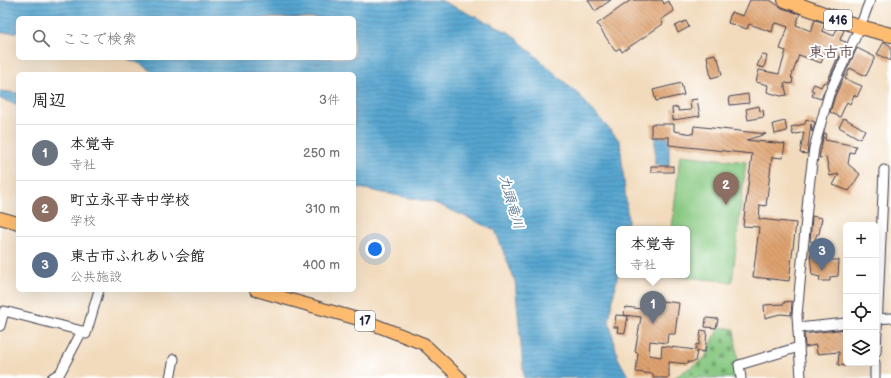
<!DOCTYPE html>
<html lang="ja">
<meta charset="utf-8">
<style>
body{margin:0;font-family:"Balsamiq Sans","Klee One",sans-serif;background:#f2f2f2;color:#202124}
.controls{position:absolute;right:12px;bottom:12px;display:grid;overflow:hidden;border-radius:6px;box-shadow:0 4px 16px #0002}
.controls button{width:36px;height:36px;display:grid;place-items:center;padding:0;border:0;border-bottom:1px solid #e0e0e0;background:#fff;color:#202124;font:20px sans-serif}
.you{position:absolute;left:375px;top:249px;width:14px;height:14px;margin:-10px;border:3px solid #fff;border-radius:50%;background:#1a73e8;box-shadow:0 0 0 6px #1a73e833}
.badge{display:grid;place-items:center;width:26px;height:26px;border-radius:50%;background:#c8321e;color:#fff;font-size:13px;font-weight:700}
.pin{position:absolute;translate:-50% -33px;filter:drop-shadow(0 1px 2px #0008)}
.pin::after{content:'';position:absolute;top:21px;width:14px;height:12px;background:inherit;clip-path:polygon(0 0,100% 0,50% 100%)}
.popup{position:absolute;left:616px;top:226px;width:74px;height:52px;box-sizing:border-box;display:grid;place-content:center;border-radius:6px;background:#fff;filter:drop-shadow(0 1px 3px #0005);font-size:13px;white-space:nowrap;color:#757577}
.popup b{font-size:15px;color:#202124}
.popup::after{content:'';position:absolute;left:50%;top:100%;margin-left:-8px;border:8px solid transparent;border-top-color:#fff}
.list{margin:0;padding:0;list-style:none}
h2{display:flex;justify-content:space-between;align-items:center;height:52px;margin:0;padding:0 16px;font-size:17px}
h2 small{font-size:13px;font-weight:400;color:#757577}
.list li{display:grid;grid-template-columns:26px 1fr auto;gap:12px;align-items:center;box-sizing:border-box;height:56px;padding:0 16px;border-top:1px solid #e0e0e0}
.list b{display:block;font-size:15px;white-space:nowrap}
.list p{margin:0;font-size:13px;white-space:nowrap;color:#757577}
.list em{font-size:13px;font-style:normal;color:#757577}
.icon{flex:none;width:22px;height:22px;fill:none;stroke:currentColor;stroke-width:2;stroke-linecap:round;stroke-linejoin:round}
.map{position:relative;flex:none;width:891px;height:378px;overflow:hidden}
.search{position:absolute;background:#fff;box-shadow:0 4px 16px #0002;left:16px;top:16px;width:340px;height:44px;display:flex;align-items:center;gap:10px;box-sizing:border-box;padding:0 14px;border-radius:6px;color:#757577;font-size:15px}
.panel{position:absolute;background:#fff;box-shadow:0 4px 16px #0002;left:16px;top:72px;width:340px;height:220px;border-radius:6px}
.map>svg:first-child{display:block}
.green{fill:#86c880;stroke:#54755e}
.cemetery{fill:url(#cemetery-stones);stroke:#54755e}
.water{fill:url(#water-rules);stroke:#3c6486}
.building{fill:url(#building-back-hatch)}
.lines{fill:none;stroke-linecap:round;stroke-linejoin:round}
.minor-casing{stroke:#413e4e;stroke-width:11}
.major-casing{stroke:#413e4e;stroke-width:14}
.highway-casing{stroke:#413e4e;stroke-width:16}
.minor{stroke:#fff;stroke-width:9}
.major{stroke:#febc70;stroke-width:12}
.highway{stroke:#febc70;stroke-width:14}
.labels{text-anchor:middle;stroke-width:4;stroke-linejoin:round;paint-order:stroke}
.shield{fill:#fff;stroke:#646476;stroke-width:1}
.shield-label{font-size:12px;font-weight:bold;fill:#22223b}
.water-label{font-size:14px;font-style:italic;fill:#395d7e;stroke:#fff}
.quarter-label{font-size:15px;font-weight:bold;fill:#644f4e;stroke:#fff}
</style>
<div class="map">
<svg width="891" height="378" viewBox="0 0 891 378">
<defs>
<pattern id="cemetery-stones" width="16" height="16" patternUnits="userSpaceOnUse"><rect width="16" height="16" fill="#86c880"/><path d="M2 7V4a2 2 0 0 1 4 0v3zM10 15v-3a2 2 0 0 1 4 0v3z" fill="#6da26a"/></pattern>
<pattern id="water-rules" width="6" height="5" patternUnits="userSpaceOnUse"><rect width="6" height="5" fill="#56a6d0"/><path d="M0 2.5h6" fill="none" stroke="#4787aa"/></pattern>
<pattern id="building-back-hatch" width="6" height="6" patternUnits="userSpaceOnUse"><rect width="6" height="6" fill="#dfa370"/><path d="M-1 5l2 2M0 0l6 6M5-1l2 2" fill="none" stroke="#b4845d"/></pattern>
</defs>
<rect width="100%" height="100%" fill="#fff"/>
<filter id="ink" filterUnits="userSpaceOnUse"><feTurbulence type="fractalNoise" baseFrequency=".025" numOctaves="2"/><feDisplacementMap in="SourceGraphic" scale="8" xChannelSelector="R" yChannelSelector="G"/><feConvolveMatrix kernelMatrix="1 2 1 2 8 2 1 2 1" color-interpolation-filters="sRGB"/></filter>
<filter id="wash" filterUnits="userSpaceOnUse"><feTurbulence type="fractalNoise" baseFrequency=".012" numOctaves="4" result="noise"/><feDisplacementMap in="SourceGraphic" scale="16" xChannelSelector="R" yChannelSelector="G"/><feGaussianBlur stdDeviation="0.9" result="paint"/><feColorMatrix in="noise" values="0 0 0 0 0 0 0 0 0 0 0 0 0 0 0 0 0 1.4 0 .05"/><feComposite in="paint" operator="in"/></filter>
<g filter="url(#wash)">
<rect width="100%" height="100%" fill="#f2dbbd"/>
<!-- green -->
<path class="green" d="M680,155L746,162L732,282L667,275H687V229H672Z"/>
<!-- cemetery -->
<path class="cemetery" d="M719,327L734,329L740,378H674L705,358Z"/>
<!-- water -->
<g class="water">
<path d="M0,0H440L510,33L579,95L620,141L628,221L627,229H619V268L609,320L618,358L629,378H524L515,281L495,230L435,203L354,187V74H156L143,65L125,58H354V18H18V32L0,33Z"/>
<path d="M0,91L18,93V105L0,99Z"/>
<rect x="655" y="137" width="14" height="29"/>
</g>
<g id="blocks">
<!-- building -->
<g class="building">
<path d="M588,0H611L595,11Z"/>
<path d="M631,0H662L664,4L668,1L674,11L661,20L663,24L622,52L620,48L615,51L597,24Z"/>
<path d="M750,0H770L782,8L800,14L796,25L811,31L815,20L825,23L822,31L834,36L837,28L844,30L840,40L846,42L821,99L812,96L814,91L811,90L814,84L821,87L823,83L827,82L837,59L825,53L821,63L799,55L791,78H793L792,84L784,83L787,95L781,96L767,92L768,85L756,82L759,70L779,74L786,51L780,49L788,27L777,23L774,24L772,32L749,24L747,29L728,23L731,12L743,16Z"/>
<path d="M686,21L689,27L678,33L675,26Z"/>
<path d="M884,42L891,46V61L877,54Z"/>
<path d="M857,48L875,57L866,76L850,68L845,79L862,86L857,97L854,95L850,104L847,102L840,117L830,112L835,96Z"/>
<path d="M715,54L716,58H718L722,75L711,78L707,56Z"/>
<path d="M762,54L767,56L764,68L757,66Z"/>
<path d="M681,83L684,95L656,101L653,90Z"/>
<path d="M748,94L749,103L730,105L729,97Z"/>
<path d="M697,99L700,116L673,120L672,108L678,107V111L691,110L690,100Z"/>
<path d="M759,106L760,111L763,110L764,117L748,120L746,109Z"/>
<path d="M844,118L865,130L860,139L839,127Z"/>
<path d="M806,119L815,122L812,132L811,124L807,154L800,153L804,132L793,135L791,127L805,124Z"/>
<path d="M785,121L787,131L775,134L773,124Z"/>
<path d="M651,124H674V131L693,134L694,126L766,134L746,140L785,144L783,158L772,157L766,206L760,205L759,219L796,223L789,281L753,277L759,227L743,226L752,154L669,145V137H651Z"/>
<path d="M824,133H826L825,140L856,146L854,153L850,152L848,164L860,174L849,191L833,185L839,174L830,176L826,157L819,158Z"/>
<rect x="651" y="166" width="22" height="6"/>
<path d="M812,216L822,218L819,234H817L814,242L810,241Z"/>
<path d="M810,255H820V260H839L838,276L830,277V281H819L820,277L812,275Z"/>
<path d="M643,299L679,303L675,334H668L667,343L650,341L649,355L661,357L662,346L696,350V344L699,345L701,330L707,331L705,352L697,351L695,362H688V364L669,362V378H653V374L636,372L638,353L635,352L641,317L624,315L625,307L642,309Z"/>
<path d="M792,301L791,315L780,314L765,318L764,305L784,304V302Z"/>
<path d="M616,315L628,316L625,333L617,332L618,327H614Z"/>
<path d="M706,318L718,319L716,328L705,327Z"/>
<path d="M846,329V366L838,365L839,352L817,354L816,345L805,347L804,334Z"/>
</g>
</g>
</g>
<g filter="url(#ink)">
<use href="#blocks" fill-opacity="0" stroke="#413e4e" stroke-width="1"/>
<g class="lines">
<defs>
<g id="minor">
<path d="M876,319L891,318"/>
<path d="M0,326L4,311L82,331L86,334L99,290"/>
<path d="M798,328L846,323"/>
<path d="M876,352L884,170"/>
<path d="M52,378L60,373L82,331"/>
<path d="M170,378L174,359"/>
<path d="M741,378L739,365L799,347"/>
<path d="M801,378L797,315L809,187L814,148L829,94L860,27L870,0"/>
<path d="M875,378V363"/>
</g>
<g id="major">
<path d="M0,218L18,223"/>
<path d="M256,290L365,321L424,344L460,378"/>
</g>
<path id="highway" d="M785,0L860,27L891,35"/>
</defs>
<!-- minor casing -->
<use href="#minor" class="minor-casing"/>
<!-- major casing -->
<use href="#major" class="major-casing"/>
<!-- highway casing -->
<use href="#highway" class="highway-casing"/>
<!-- minor -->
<use href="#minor" class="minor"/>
<!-- major -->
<use href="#major" class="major"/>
<!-- highway -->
<use href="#highway" class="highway"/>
</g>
</g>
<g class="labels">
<!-- shield labels -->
<g class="shield">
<rect x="824" y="10" width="28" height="20" rx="3"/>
<rect x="355" y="311" width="20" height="20" rx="3"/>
</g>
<g class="shield-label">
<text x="838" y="24">416</text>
<text x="365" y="325">17</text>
</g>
<!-- water labels -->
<g class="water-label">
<text transform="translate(512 202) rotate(74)" y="5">九頭竜川</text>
</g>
<!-- quarter labels -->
<g class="quarter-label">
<text x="831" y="57">東古市</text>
</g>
</g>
</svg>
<div class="controls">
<button>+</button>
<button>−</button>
<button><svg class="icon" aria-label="locate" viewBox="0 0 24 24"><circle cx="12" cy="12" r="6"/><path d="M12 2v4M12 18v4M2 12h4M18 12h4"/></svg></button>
<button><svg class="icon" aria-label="layers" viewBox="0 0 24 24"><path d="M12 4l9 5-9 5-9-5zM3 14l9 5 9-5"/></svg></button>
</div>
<div class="you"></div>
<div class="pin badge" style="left:653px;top:324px;background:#6b7280">1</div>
<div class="popup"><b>本覚寺</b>寺社</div>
<div class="pin badge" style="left:726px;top:205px;background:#8d6e63">2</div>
<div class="pin badge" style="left:822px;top:271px;background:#5c6f8a">3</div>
<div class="search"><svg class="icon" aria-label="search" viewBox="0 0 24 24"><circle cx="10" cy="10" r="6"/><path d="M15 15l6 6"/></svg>ここで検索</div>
<section class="panel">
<h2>周辺<small>3件</small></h2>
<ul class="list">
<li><span class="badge" style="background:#6b7280">1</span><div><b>本覚寺</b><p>寺社</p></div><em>250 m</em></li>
<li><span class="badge" style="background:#8d6e63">2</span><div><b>町立永平寺中学校</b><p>学校</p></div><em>310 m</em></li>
<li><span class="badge" style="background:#5c6f8a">3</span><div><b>東古市ふれあい会館</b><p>公共施設</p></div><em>400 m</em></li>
</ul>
</section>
</div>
